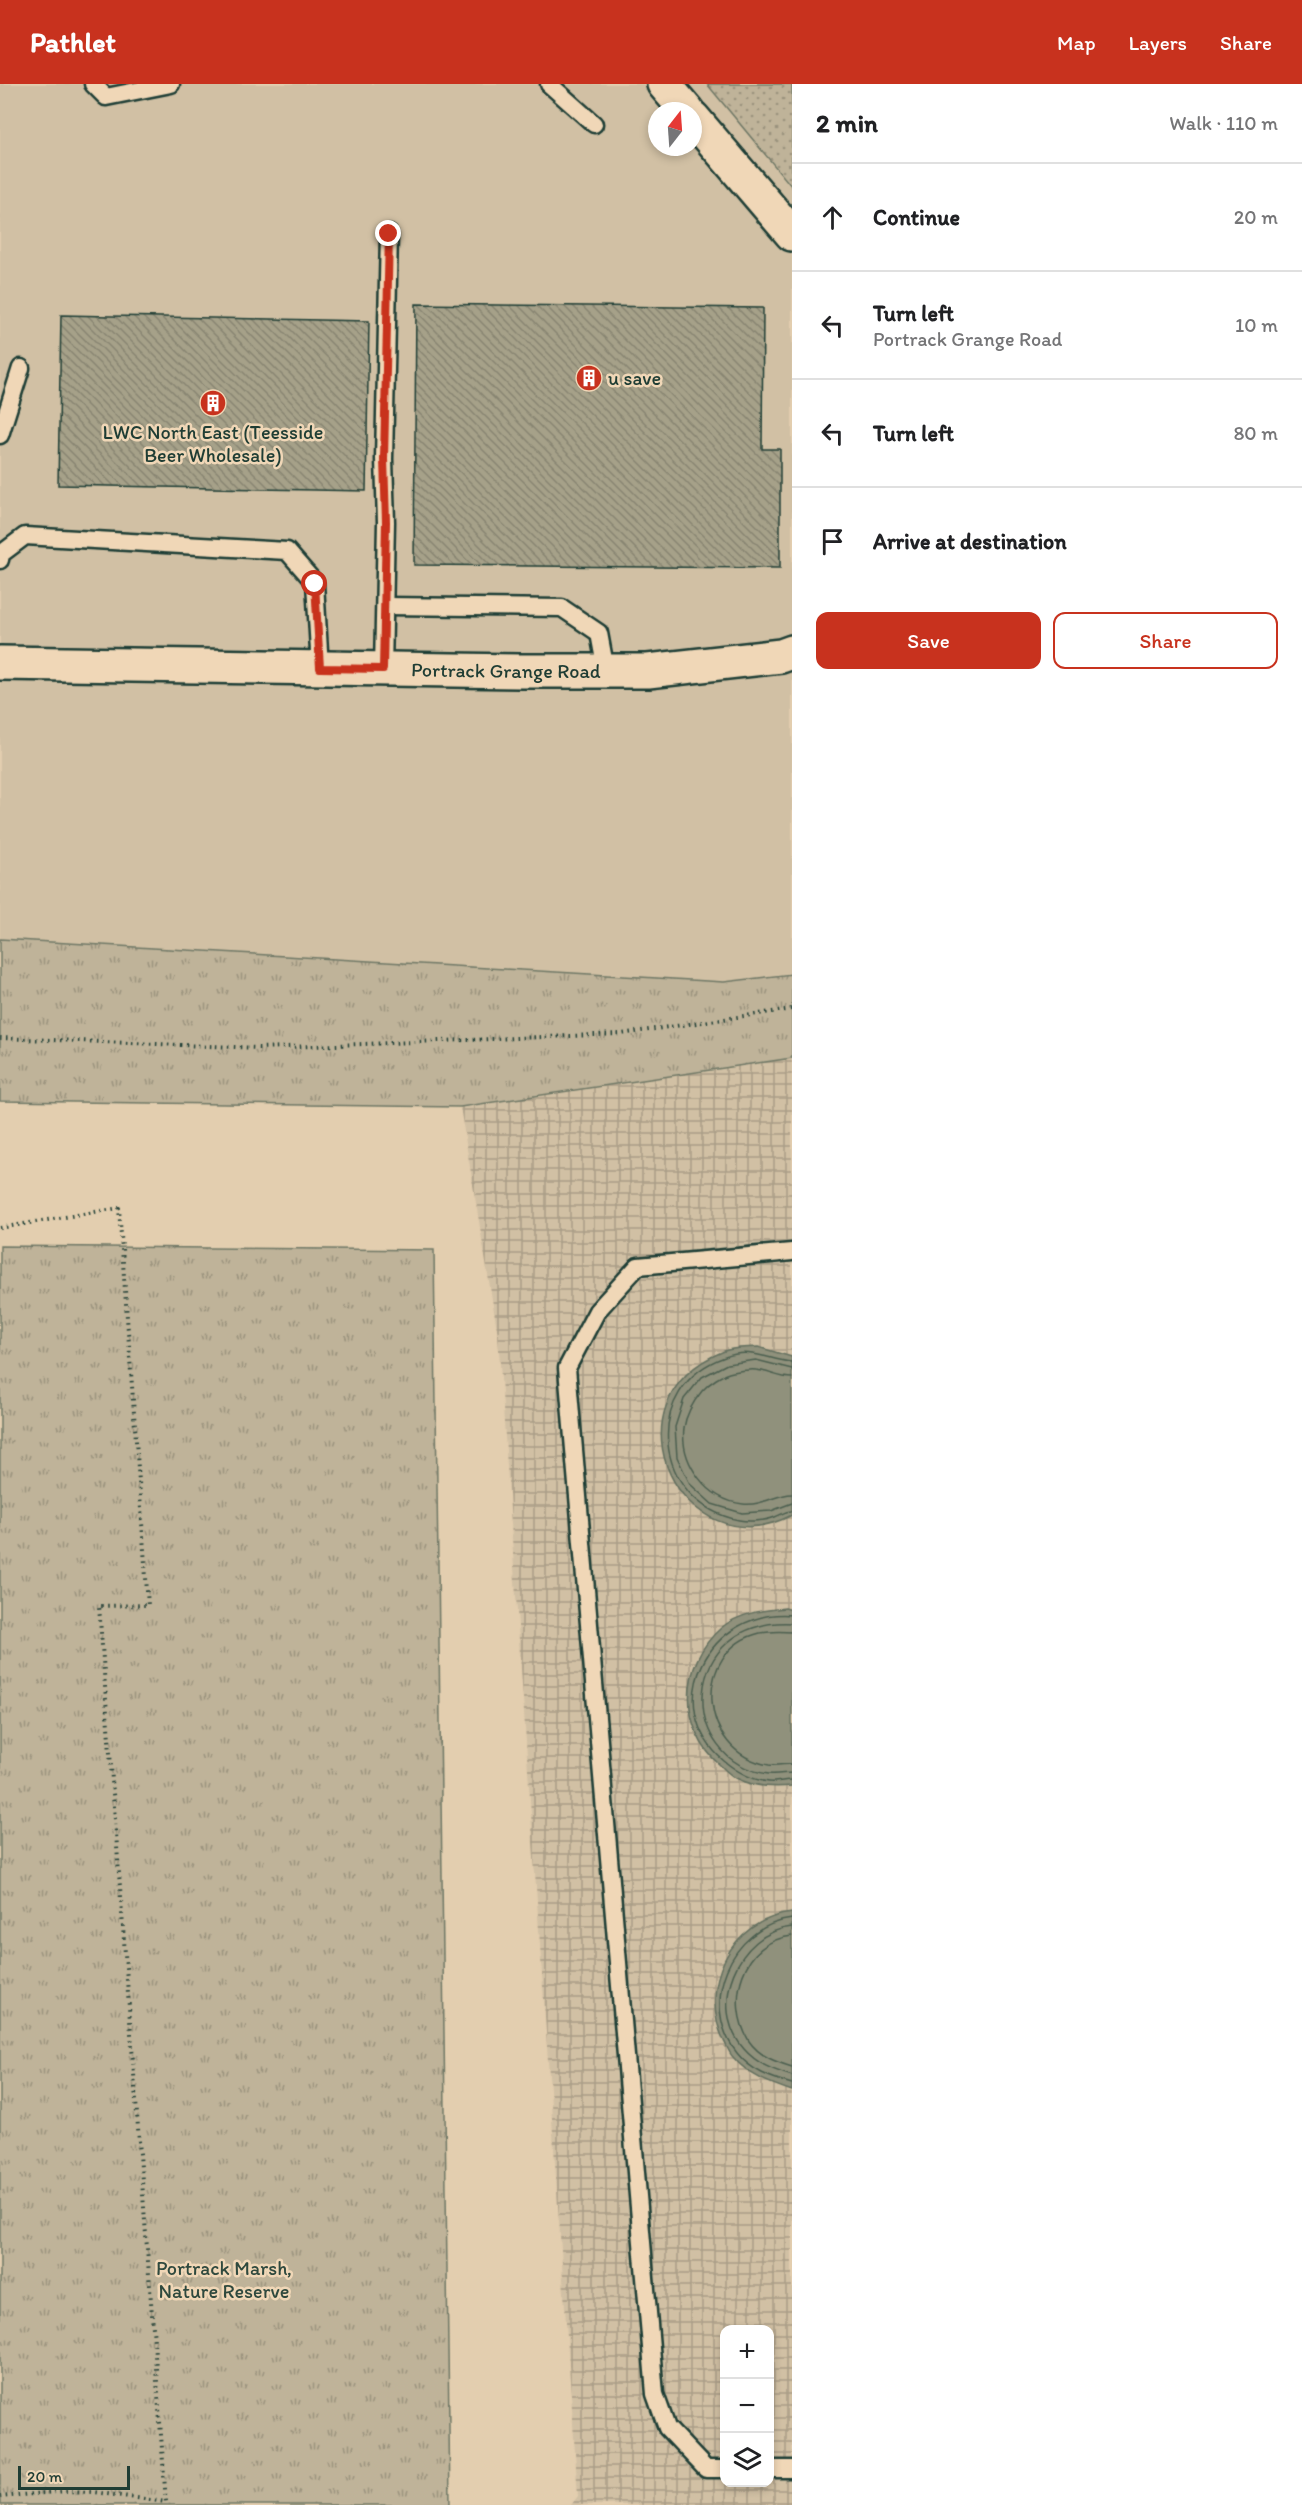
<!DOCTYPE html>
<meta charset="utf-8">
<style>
body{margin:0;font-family:Itim,sans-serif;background:#f2f2f2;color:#202124}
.controls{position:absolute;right:18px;bottom:18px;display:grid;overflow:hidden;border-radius:12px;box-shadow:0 3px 9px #0003}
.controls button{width:54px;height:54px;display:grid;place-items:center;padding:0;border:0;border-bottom:2px solid #e0e0e0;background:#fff;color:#202124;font:30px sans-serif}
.compass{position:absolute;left:648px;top:18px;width:54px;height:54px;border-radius:50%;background:#fff;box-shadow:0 3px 9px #0003;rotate:17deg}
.scale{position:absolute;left:18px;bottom:15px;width:112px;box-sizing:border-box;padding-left:6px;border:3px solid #1f3d34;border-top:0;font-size:16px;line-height:21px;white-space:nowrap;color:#1f3d34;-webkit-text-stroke:4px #f0d7b7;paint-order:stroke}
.stop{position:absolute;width:18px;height:18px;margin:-14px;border:4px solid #c8321e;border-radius:50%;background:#fff}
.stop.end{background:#c8321e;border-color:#fff;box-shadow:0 2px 6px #0008}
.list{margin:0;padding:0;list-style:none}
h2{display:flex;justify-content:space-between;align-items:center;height:78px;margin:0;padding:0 24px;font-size:26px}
h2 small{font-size:20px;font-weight:400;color:#757577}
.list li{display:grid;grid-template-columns:39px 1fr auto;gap:18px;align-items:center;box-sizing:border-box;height:108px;padding:0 24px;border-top:2px solid #e0e0e0}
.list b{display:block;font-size:22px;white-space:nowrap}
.list p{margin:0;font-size:20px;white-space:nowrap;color:#757577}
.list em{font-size:20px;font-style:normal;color:#757577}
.actions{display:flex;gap:12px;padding:18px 24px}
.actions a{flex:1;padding:14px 0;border:2px solid #c8321e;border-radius:12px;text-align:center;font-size:21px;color:#c8321e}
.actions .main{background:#c8321e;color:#fff}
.icon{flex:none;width:33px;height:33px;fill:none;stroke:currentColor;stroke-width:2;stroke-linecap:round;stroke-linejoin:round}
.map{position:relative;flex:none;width:792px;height:2421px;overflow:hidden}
header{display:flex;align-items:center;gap:36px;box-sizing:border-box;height:84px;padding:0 30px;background:#c8321e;color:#fff}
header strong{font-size:28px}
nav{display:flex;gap:33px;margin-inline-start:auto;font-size:21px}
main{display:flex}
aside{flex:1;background:#fff}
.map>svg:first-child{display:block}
.built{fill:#d1c0a4;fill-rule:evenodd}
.industrial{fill:url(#industrial-grid);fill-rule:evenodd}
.grass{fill:url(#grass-dots);stroke:#6f7866;stroke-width:1.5}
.park{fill:url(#park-tufts);stroke:#6f7866;stroke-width:1.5}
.water{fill:#90917b;stroke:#636f5f;stroke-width:1.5}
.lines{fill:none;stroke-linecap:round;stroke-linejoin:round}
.shore{stroke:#4c5f50;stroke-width:1.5}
.building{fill:url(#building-back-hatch);stroke:#1f3d34;stroke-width:1.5}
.service-casing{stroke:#1f3d34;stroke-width:21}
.minor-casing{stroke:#1f3d34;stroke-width:38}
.path{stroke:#1f3d34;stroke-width:4;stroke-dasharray:1.5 4.5;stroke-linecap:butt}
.service{stroke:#f0d7b7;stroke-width:16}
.minor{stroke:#f0d7b7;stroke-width:33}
.route{stroke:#c8321e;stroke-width:8}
.labels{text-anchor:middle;stroke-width:5;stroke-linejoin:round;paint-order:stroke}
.poi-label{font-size:20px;fill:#1f3d34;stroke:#f0d7b7;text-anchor:start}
.street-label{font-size:20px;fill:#1f3d34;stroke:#f0d7b7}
.park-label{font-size:20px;fill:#2f493e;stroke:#f0d7b7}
</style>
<header>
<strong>Pathlet</strong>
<nav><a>Map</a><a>Layers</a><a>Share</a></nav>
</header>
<main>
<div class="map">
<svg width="792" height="2421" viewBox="0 0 792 2421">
<defs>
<pattern id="industrial-grid" width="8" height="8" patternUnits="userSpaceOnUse" patternTransform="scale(1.5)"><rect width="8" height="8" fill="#d1c0a4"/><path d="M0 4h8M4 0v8" fill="none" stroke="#a99d86"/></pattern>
<pattern id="grass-dots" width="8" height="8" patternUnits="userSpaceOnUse" patternTransform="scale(1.5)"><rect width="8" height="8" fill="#bfb399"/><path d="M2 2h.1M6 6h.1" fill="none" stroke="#9b937e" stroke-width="1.8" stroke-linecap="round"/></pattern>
<pattern id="park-tufts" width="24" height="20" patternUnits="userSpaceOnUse" patternTransform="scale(1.5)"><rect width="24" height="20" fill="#bfb399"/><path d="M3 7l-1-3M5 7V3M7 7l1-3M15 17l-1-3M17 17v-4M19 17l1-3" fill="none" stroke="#9b937e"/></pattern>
<pattern id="building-back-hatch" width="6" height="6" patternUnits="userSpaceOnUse" patternTransform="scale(1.5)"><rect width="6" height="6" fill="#a6a189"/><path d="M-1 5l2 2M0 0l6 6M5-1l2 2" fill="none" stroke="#878471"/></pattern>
</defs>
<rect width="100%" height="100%" fill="#e3ceaf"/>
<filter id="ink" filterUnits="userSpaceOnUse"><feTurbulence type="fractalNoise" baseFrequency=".0167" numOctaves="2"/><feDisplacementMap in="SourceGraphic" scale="12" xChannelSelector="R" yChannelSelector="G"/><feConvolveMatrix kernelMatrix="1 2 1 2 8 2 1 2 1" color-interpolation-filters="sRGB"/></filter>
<g filter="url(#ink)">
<!-- built -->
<path class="built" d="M0,0H707L792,103V890L724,898L0,855ZM657,27H693V63H657Z"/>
<!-- industrial -->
<path class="industrial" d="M792,974V2421H571L578,2412L498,1251L460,1023ZM724,2246H770V2398H724Z"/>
<!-- grass -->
<path class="grass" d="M707,0H792V103Z"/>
<!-- park -->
<g class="park">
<path d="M0,855L724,898L792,890V974L460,1023L0,1017Z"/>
<path d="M0,1162L434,1166L450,2421H0Z"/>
</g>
<!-- water -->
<g class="water">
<path d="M758,1263L792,1273V1431C682,1488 600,1318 722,1268C732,1263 746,1264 758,1263Z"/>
<path d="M785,1524L792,1526V1702C772,1704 752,1703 734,1693C729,1690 724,1685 720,1681C679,1646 679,1580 721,1544C739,1529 763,1526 785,1524Z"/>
<path d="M792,1829V2007C769,1999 749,1992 733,1973C729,1969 727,1962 724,1957C698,1903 730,1835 792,1829Z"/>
</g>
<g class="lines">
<!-- shore -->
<g class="shore">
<path d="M792,1278C768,1276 751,1263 725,1273C641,1302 652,1419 739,1436C748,1438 766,1437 775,1433C781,1431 785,1427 792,1427"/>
<path d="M792,1285L756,1276L727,1280L702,1293L684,1315L675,1343L677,1373L690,1400L712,1420L742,1429L771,1427L792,1419"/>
<path d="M792,1294C779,1294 768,1287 756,1286C749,1285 740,1287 733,1288C722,1290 709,1299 702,1307C693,1318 686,1330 684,1344C680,1379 707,1416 743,1420C763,1422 776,1410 792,1410"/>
<path d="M792,1531C709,1524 659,1621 724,1677C736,1687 752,1696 769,1698C776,1699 785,1696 792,1696"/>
<path d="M792,1539C679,1533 676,1679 769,1690C776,1691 785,1689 792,1689"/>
<path d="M792,1548C781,1547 771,1547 760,1549C692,1565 697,1669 769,1681C776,1682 785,1680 792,1680"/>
<path d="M792,1835C730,1842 698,1920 737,1969C751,1987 771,1994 792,2000"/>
<path d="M792,1843C737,1848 707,1923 744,1965C757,1980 773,1986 792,1992"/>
<path d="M792,1852C742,1857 725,1917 749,1957C759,1972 776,1978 792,1983"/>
</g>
</g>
<!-- building -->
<g class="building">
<path d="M416,220L763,224L762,365H780V484L414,481Z"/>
<path d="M61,231L369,237L366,407L58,401Z"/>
</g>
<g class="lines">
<defs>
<g id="service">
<path d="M93,0L106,13L171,0"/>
<path d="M549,0L594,40"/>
<path d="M0,351L21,284"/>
<path d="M0,476L1,470L25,452L287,467L315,499L320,584"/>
<path d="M385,522L562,524L599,549L606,587"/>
<path d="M383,585L386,438L384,375L389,150"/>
<path d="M724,2385H706L667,2344L655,2310L567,1284L597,1227L638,1182L792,1168"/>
<path d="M770,2385H792"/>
</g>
<g id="minor">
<path d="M664,0L687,27"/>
<path d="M693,34L792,150"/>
<path id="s1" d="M0,579L520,587H648L781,572L792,568"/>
</g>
</defs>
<!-- service casing -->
<use href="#service" class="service-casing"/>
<!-- minor casing -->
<use href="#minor" class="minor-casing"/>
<!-- path -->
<g class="path">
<path d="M0,954L260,964L621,950L792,925"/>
<path d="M0,1144L119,1124L148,1521L99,1522L166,2418L93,2408L66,2407L0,2413"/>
</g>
<!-- service -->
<use href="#service" class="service"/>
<!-- minor -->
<use href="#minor" class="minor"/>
</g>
</g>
<g class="lines" filter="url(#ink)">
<!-- route -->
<path class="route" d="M315,500L320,584L383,585L386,438L384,375L389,150"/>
</g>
<!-- icons -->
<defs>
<symbol id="building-disc" viewBox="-11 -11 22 22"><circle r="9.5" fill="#c8321e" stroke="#f0d7b7"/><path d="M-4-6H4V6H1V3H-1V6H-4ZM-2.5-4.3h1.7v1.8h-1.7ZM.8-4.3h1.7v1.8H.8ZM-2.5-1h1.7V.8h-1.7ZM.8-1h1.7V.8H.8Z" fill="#fff"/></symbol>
</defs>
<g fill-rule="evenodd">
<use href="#building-disc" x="574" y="279" width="30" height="30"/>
<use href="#building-disc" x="198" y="304" width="30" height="30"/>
</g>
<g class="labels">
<!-- poi labels -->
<g class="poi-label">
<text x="608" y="301">u save</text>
<text x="213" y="355" text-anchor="middle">LWC North East (Teesside<tspan x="213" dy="23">Beer Wholesale)</tspan></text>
</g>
<!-- street labels -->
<g class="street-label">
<text dy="7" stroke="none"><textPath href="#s1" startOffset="506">Portrack Grange Road</textPath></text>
</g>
<!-- park labels -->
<g class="park-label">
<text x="224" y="2191">Portrack Marsh,<tspan x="224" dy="23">Nature Reserve</tspan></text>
</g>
</g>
</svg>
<div class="controls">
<button>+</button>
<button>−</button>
<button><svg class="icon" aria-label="layers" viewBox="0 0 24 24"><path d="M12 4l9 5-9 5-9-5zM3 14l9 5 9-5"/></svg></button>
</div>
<svg class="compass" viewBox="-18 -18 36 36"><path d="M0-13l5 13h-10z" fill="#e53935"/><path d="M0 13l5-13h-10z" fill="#757577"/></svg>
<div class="scale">20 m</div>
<div class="stop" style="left:315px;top:500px"></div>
<div class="stop end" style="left:389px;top:150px"></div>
</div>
<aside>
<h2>2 min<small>Walk · 110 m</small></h2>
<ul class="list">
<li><svg class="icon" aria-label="ahead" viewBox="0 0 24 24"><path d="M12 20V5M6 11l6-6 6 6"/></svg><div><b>Continue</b></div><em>20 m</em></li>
<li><svg class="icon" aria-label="left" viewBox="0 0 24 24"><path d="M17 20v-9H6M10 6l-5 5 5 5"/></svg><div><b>Turn left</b><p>Portrack Grange Road</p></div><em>10 m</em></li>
<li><svg class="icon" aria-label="left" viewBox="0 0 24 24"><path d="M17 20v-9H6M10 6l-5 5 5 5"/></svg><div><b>Turn left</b></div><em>80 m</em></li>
<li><svg class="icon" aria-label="arrive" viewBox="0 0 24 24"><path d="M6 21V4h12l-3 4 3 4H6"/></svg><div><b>Arrive at destination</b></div></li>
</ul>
<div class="actions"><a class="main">Save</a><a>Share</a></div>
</aside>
</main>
